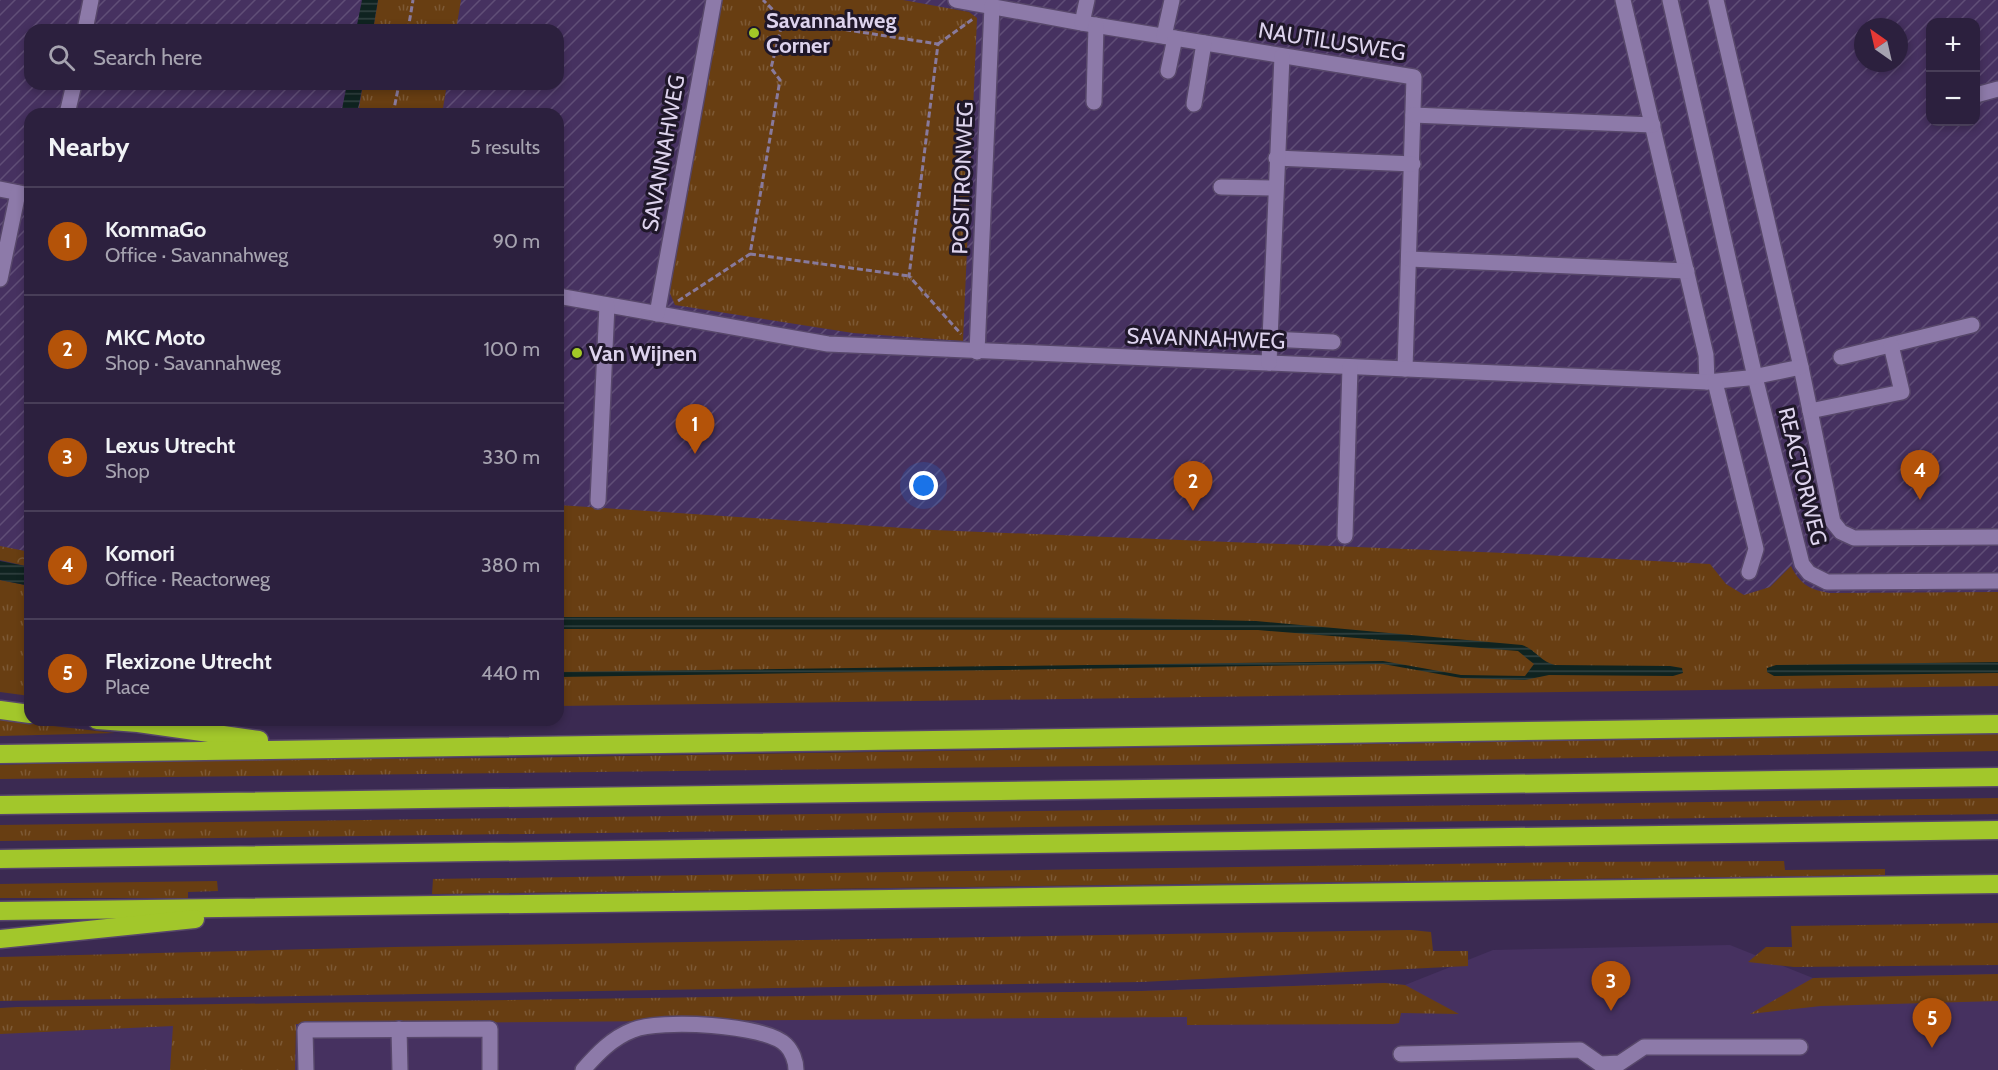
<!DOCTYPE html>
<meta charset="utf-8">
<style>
body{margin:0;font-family:Cabin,sans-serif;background:#382d49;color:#f1f3f6}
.controls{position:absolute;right:18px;top:18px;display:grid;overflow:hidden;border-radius:12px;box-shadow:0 3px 9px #0003}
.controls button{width:54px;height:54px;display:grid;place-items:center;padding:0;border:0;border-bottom:2px solid #483e58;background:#2c203e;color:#f1f3f6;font:30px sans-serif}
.compass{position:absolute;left:1854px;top:18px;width:54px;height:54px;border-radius:50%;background:#2c203e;box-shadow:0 3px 9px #0003;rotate:326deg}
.you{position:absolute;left:924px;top:486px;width:21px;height:21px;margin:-15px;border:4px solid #fff;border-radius:50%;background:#1a73e8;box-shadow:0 0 0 9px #1a73e833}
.badge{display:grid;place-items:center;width:39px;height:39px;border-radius:50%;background:#b45309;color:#fff;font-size:20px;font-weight:700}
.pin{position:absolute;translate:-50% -50px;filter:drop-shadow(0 2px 3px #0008)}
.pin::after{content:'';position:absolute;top:32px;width:21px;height:18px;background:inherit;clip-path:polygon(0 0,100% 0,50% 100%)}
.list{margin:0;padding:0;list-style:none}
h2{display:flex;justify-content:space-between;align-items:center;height:78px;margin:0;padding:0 24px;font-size:26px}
h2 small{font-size:20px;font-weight:400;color:#a6a3b0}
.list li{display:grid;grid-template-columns:39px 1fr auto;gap:18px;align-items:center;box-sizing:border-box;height:108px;padding:0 24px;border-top:2px solid #483e58}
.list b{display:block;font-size:22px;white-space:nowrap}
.list p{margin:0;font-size:20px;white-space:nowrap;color:#a6a3b0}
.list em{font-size:20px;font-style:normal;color:#a6a3b0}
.icon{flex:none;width:33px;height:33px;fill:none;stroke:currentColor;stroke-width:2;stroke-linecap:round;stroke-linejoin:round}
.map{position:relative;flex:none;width:1998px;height:1070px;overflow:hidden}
.search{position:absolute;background:#2c203e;box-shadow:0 3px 9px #0003;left:24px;top:24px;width:540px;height:66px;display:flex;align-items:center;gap:15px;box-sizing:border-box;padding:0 21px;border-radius:18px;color:#a6a3b0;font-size:22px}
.panel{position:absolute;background:#2c203e;box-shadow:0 3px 9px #0003;left:24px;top:108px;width:540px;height:618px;border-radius:18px}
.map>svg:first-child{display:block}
.built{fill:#463160}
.industrial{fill:url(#industrial-furrows);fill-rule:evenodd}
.grass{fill:url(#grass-tufts)}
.forest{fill:url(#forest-crowns)}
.water{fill:url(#water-rules)}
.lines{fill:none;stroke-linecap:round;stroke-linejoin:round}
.minor-casing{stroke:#57476a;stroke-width:18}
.highway-casing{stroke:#57476a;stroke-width:21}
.path{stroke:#887a9c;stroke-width:3;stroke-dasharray:6 3;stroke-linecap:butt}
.minor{stroke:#8d7aa9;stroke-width:15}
.highway{stroke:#a2c72b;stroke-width:18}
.poi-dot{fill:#a3c927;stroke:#1f1729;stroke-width:2}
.labels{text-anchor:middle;stroke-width:6;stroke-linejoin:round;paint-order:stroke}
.poi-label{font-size:22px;font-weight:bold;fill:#ddd3ed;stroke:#1f1729;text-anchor:start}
.street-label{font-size:22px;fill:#ddd3ed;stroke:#1f1729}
</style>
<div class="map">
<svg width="1998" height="1070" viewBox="0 0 1998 1070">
<defs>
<pattern id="industrial-furrows" width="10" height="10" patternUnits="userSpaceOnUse" patternTransform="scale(1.5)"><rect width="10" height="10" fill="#463160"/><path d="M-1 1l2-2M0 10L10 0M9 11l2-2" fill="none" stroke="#604e77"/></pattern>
<pattern id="grass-tufts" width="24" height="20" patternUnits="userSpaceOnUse" patternTransform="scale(1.5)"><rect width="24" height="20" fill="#683e12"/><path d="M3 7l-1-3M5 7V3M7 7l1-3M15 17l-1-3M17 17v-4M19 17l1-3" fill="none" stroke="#7d5935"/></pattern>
<pattern id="forest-crowns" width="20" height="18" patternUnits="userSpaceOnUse" patternTransform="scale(1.5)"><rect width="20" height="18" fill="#683e12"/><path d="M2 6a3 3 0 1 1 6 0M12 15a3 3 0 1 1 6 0" fill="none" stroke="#7d5935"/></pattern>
<pattern id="water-rules" width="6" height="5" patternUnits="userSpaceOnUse" patternTransform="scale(1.5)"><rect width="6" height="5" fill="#0f2320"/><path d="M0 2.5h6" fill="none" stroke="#324241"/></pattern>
</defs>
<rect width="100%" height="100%" fill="#3b2a52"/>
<!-- built -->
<path class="built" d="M1730,945L1813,978L1998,974V1070H0V1008L1141,991L1385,983L1405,985L1493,950Z"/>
<!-- industrial -->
<path class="industrial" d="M0,0H1998V605L558,611V114H30V565L0,560ZM1930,22H1976V122H1930ZM1863,27H1899V63H1863ZM30,30H558V84H30Z"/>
<!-- grass -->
<g class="grass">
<path d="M378,0H461L456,30H373Z"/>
<path d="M721,0H903L969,12L977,18L963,341L853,333L675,305L669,291Z"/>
<path d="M363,84H447L442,114H358Z"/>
<path d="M558,505L933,530L1505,553L1710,564L1726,584L1744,595L1770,587L1791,566C1800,585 1811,590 1830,593L1998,592V686L558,706Z"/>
<path d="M0,580L30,586V696L0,692Z"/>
<path d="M0,720L115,733L0,736Z"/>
<path d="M1998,734V751L1177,765L0,779V765L161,760L503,758Z"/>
<path d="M1998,798V814L0,841V825Z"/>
<path d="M1784,861L1785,870L1885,869V875L432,894L433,879L1574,862Z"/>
<path d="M217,881L218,891L188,892V898H0V884Z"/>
<path d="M1998,923V965L1794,967L1748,962L1766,947H1792L1791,926Z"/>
<path d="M1411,930L1431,932L1433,951H1468V966L1141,982L0,1001V957L394,947Z"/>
<path d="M1998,974V1001L1821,1006L1750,1014L1813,978Z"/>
<path d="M1385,983L1405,985L1459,1014L1401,1013L1399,1023L1393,1024L1187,1025V1017L296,1024L295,1070H170L173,1026L0,1034V1008L17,1007L1141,991Z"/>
</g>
<!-- forest -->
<path class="forest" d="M0,546L30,552V567L0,560Z"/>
<!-- water -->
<g class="water">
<path d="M362,0H378L373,30H356Z"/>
<path d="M347,84H363L357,114H341Z"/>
<path d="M0,561L30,567V586L0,580Z"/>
<path d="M558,617L1122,618L1256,621L1522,645C1535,649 1541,662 1555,665L1670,666L1682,668L1683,673L1673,676L1549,675L1525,680L1461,678L1383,664L558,677V672L1383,661L1461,675L1525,676L1534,664L1518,651L1258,630L558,629Z"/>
<path d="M1998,662V673L1774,676L1767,672V668L1776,665Z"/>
</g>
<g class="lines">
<defs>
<g id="minor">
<path d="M956,0L1082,23L1414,77L1405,369"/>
<path d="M1623,0L1706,355L1707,382"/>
<path d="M1670,0L1755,377L1802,564L1809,573L1827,582L1998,581"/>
<path d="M1716,0L1801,367L1833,522L1841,532L1854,538L1998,537"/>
<path d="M1082,23L1087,0"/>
<path d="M85,30L91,0"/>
<path d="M1164,36L1172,0"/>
<path d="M1168,71L1175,38"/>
<path d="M1976,95L1998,89"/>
<path d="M1094,102L1096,25"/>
<path d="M1194,104L1204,43"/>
<path d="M67,114L74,84"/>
<path d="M1413,115L1653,125"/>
<path d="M1276,158L1413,164"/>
<path d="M1221,187L1275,188"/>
<path d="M0,189L30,195"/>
<path d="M1409,259L1687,271"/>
<path d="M0,279L18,193"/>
<path d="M558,296L828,344L1707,382L1748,378L1801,367"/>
<path d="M657,314L714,0"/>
<path d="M1270,339L1333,342"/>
<path d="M977,352L992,6"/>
<path d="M1841,357L1972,325"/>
<path d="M1269,363L1282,56"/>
<path d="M1715,382L1756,549L1749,572"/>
<path d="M1810,411L1902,392L1891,345"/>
<path d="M598,501L607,305"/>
<path d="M1345,536L1350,367"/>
<path d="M399,1029L400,1070"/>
<path d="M1401,1054L1580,1050L1600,1064L1620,1063L1644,1047H1800"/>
<path d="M306,1070L305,1030L490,1029V1070"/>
<path d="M583,1070C597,1054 612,1038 633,1030C659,1019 766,1024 786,1045C792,1051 796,1061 796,1070"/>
</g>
<g id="highway">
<path d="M0,710L30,714"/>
<path d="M97,720L138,723L259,740"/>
<path d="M0,754L1998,724"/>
<path d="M0,805L1998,777"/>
<path d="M0,859L1998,830"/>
<path d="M0,911L1998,884"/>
<path d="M0,939L195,919"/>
</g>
</defs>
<!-- minor casing -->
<use href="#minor" class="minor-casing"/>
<!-- highway casing -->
<use href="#highway" class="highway-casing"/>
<!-- path -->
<g class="path">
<path d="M783,20L938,44L909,276L961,334"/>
<path d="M408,30L413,0"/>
<path d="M938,44L973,19"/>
<path d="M393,114L399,84"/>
<path d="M750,254L909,276"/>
<path d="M678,301L750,254L780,80L771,68L783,20L763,0"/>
</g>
<!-- minor -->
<use href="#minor" class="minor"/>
<!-- highway -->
<use href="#highway" class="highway"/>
</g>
<!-- markers -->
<g class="poi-dot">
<circle cx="754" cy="33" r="6"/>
<circle cx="577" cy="353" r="6"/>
</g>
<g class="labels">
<!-- poi labels -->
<g class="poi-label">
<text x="766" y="28">Savannahweg<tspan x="766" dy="25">Corner</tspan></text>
<text x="589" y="361">Van Wijnen</text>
</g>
<!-- street labels -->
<g class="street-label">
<text transform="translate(1332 41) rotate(9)" y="8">NAUTILUSWEG</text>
<text transform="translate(663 153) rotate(-80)" y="8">SAVANNAHWEG</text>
<text transform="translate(962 178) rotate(-88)" y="8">POSITRONWEG</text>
<text transform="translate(1206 338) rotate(2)" y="8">SAVANNAHWEG</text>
<text transform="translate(1803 476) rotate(76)" y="8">REACTORWEG</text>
</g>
</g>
</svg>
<div class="controls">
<button>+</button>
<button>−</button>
</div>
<svg class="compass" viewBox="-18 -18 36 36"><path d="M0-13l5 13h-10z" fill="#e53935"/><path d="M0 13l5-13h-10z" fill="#a6a3b0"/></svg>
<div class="you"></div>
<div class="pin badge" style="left:695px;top:454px">1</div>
<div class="pin badge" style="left:1193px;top:511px">2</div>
<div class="pin badge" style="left:1611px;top:1011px">3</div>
<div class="pin badge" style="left:1920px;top:500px">4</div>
<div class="pin badge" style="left:1932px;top:1048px">5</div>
<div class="search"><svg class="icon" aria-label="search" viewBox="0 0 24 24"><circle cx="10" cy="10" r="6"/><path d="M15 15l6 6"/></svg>Search here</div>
<section class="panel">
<h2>Nearby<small>5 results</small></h2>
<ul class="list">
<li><span class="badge">1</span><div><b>KommaGo</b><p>Office · Savannahweg</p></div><em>90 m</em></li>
<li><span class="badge">2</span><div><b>MKC Moto</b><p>Shop · Savannahweg</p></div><em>100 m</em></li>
<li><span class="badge">3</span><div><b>Lexus Utrecht</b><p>Shop</p></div><em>330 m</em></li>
<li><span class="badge">4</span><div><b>Komori</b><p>Office · Reactorweg</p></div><em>380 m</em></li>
<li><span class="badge">5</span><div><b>Flexizone Utrecht</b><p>Place</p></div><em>440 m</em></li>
</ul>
</section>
</div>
